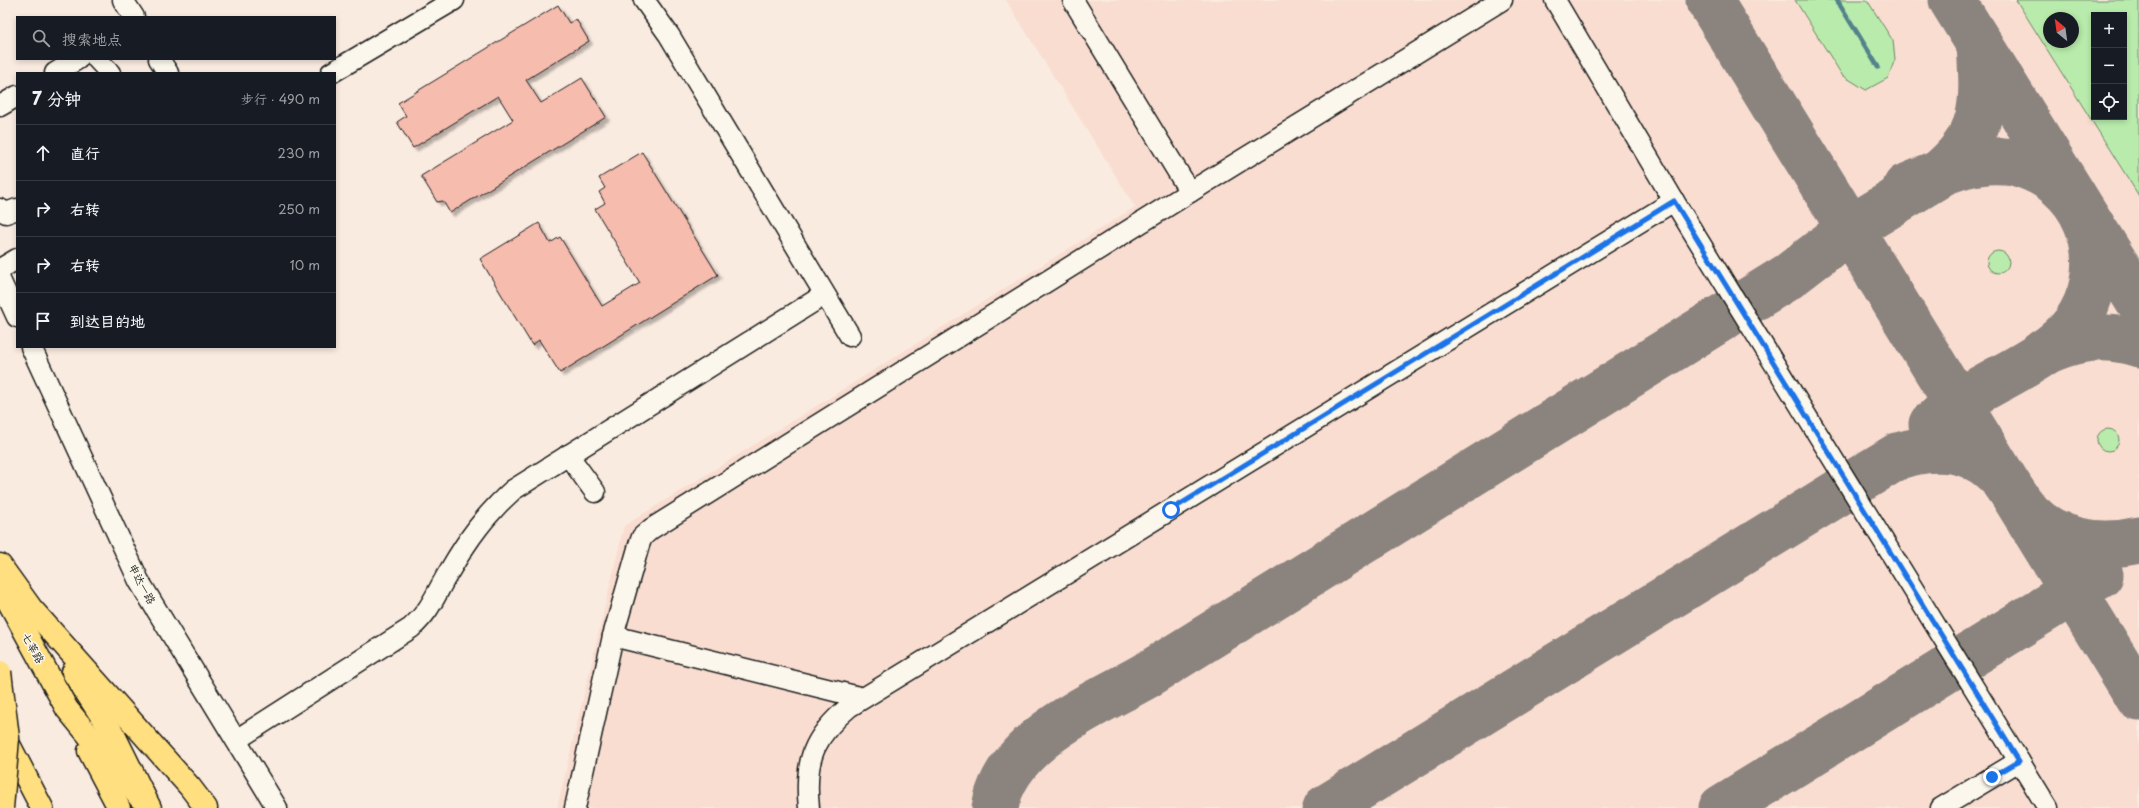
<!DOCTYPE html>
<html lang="zh">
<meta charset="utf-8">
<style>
body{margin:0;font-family:"Playpen Sans","LXGW WenKai TC",sans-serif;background:#20242c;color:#f1f3f6}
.controls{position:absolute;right:12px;top:12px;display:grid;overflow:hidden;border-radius:0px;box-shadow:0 2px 6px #0003}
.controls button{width:36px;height:36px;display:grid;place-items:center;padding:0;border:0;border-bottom:1px solid #363941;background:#171b24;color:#f1f3f6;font:20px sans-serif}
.compass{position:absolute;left:2043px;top:12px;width:36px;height:36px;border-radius:50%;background:#171b24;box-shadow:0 2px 6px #0003;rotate:331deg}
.stop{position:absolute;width:12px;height:12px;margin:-9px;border:3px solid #1a73e8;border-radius:50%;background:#fff}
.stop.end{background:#1a73e8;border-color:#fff;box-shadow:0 1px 4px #0008}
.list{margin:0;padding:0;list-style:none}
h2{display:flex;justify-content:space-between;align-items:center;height:52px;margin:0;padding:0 16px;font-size:17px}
h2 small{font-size:13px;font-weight:400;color:#9ea1a6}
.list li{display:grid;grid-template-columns:26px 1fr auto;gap:12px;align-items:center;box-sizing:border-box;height:56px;padding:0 16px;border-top:1px solid #363941}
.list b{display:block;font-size:15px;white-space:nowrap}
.list em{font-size:13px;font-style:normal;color:#9ea1a6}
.icon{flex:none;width:22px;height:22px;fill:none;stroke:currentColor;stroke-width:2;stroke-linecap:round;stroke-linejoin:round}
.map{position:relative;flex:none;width:2139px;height:808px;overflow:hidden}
.search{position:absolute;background:#171b24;box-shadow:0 2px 6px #0003;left:16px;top:16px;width:320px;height:44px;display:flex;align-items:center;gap:10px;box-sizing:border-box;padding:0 14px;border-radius:0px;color:#9ea1a6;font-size:15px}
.panel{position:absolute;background:#171b24;box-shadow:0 2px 6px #0003;left:16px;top:72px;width:320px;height:276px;border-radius:0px}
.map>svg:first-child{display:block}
.built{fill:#f9ddd1;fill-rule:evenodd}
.green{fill:#b9ecac;stroke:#6a8464;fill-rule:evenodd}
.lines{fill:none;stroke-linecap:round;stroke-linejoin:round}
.stream{stroke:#53838a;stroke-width:5}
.taxiway{stroke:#8b847e;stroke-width:47}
.building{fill:#f6bcae;stroke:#1c1c1c;filter:url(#shadow)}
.minor-casing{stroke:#1c1c1c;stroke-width:23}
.major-casing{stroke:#1c1c1c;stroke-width:25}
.highway-casing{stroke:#1c1c1c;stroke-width:25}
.minor{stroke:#fbf7ec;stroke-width:20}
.major{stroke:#ffdf80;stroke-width:22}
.highway{stroke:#ffdf80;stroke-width:22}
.highway-bridge-casing{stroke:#1c1c1c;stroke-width:25;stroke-linecap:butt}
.highway-bridge{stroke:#ffdf80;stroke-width:22}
.route{stroke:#1a73e8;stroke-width:5}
.labels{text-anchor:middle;stroke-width:3;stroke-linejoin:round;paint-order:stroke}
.street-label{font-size:11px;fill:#1c1c1c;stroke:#fbf7ec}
</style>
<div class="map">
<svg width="2139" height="808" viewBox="0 0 2139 808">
<defs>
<filter id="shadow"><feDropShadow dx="3.5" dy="3.5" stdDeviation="1" flood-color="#0004"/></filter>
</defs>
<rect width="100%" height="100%" fill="#faebe0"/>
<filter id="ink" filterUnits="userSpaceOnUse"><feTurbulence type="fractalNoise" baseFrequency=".025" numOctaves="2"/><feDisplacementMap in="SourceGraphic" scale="8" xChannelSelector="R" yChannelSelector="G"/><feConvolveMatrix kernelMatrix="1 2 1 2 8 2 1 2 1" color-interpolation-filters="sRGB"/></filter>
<g filter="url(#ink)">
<!-- built -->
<path class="built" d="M1006,0H2139V808H557L624,526L1135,207ZM2094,15H2124V117H2094ZM2049,18H2073V42H2049Z"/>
<!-- green -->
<g class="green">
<path d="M1795,0H1867L1893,41L1895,59L1888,78L1866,90L1842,75Z"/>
<path d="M2016,0H2139V196ZM2094,15H2124V117H2094ZM2049,18H2073V42H2049Z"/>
<circle cx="1998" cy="262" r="11"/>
<circle cx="2108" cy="440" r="11"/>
</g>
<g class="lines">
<!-- stream -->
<path class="stream" d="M1837,0L1878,67"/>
<!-- taxiway -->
<g class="taxiway">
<path d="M1709,0L2139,698"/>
<path d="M1952,0L2139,302"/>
<path d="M1935,177C1986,136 1984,106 1980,45"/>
<path d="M1906,187C1940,174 1967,158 2004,161C2017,161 2030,167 2042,173C2096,202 2111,274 2075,324C2050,358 1993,379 1958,403C1949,409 1941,417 1932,424"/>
<path d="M2044,352C2076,337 2105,333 2139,344"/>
<path d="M995,808C1006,740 1093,706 1147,675L1789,276L1850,229L1937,176"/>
<path d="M1326,808L1898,456C1939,443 1977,447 2005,482C2013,493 2020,504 2029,514C2057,543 2101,549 2139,540"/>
<path d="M1722,808L2100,575"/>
</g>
</g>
<!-- building -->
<g class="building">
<path d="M558,5L569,23L576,19L589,41L526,80L541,103L582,78L606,117L450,213L443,201L437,202L421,176L513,120L498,96L413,148L397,122L406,116L398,103Z"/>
<path d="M642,152L718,275L560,373L539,340L532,345L480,259L539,223L550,243L560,237L602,306L640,283L595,209L605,203L599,192L605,188L599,178Z"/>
</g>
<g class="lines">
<defs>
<g id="minor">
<path d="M123,0L134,17"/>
<path d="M644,0L669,35L850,336"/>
<path d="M1073,0L1190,192"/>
<path d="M1555,0L1674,201L2048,808"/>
<path d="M97,59L110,73"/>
<path d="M159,59L168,73"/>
<path d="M55,73L78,59"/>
<path d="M331,73L454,0"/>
<path d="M0,106L17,96"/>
<path d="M0,209L6,213L17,209"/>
<path d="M0,269L17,259"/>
<path d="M0,280L17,317"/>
<path d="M31,347L139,581L277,808"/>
<path d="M568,455L595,492"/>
<path d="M613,636L863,698"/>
<path d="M236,740L411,628C433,608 435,594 450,570C468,539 486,514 513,490L824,295"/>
<path d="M575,808L613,636L639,545L642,537L651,529L1190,192L1502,0"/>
<path d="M809,808C804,761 813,737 849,707L1674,201"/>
<path d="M1941,808L2019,761"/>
</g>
<g id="major">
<path d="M0,586L67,709L140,798"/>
<path d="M3,733L42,808"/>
<path d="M89,751L119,808"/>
</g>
<g id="highway">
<path d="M0,565L31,608L190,787L206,808"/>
<path d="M73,672L115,737L150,808"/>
</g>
</defs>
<!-- minor casing -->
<use href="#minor" class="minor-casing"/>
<!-- major casing -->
<use href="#major" class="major-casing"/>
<!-- highway casing -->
<use href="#highway" class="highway-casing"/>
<!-- minor -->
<use href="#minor" class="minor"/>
<!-- major -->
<use href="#major" class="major"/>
<!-- highway -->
<use href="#highway" class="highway"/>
<defs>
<path id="highway-bridge" d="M0,672L8,738L2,808"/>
</defs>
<!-- highway-bridge casing -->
<use href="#highway-bridge" class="highway-bridge-casing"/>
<!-- highway-bridge -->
<use href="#highway-bridge" class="highway-bridge"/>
</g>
</g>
<g class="lines" filter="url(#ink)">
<!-- route -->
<path class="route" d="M1171,510L1674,201L2019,761L1992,777"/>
</g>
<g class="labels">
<!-- street labels -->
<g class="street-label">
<text transform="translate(142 584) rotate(62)" y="4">申达一路</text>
<text transform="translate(33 648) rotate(61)" y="4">七莘路</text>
</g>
</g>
</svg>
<div class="controls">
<button>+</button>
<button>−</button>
<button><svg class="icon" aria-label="locate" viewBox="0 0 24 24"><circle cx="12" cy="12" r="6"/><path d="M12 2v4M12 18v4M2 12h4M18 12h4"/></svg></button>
</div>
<svg class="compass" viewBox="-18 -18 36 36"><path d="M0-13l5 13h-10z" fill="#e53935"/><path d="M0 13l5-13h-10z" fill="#9ea1a6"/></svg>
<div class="stop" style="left:1171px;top:510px"></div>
<div class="stop end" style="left:1992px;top:777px"></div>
<div class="search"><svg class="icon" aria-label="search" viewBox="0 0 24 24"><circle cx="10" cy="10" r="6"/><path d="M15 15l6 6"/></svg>搜索地点</div>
<section class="panel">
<h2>7 分钟<small>步行 · 490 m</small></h2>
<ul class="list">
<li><svg class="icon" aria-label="ahead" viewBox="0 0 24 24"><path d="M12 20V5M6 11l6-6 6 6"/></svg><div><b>直行</b></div><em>230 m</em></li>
<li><svg class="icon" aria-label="right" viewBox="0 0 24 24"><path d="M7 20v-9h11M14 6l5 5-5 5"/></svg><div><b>右转</b></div><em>250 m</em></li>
<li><svg class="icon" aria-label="right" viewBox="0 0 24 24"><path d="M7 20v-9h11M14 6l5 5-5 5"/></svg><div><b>右转</b></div><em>10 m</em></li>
<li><svg class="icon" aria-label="arrive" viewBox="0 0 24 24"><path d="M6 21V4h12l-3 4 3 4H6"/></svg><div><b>到达目的地</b></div></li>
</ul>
</section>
</div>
